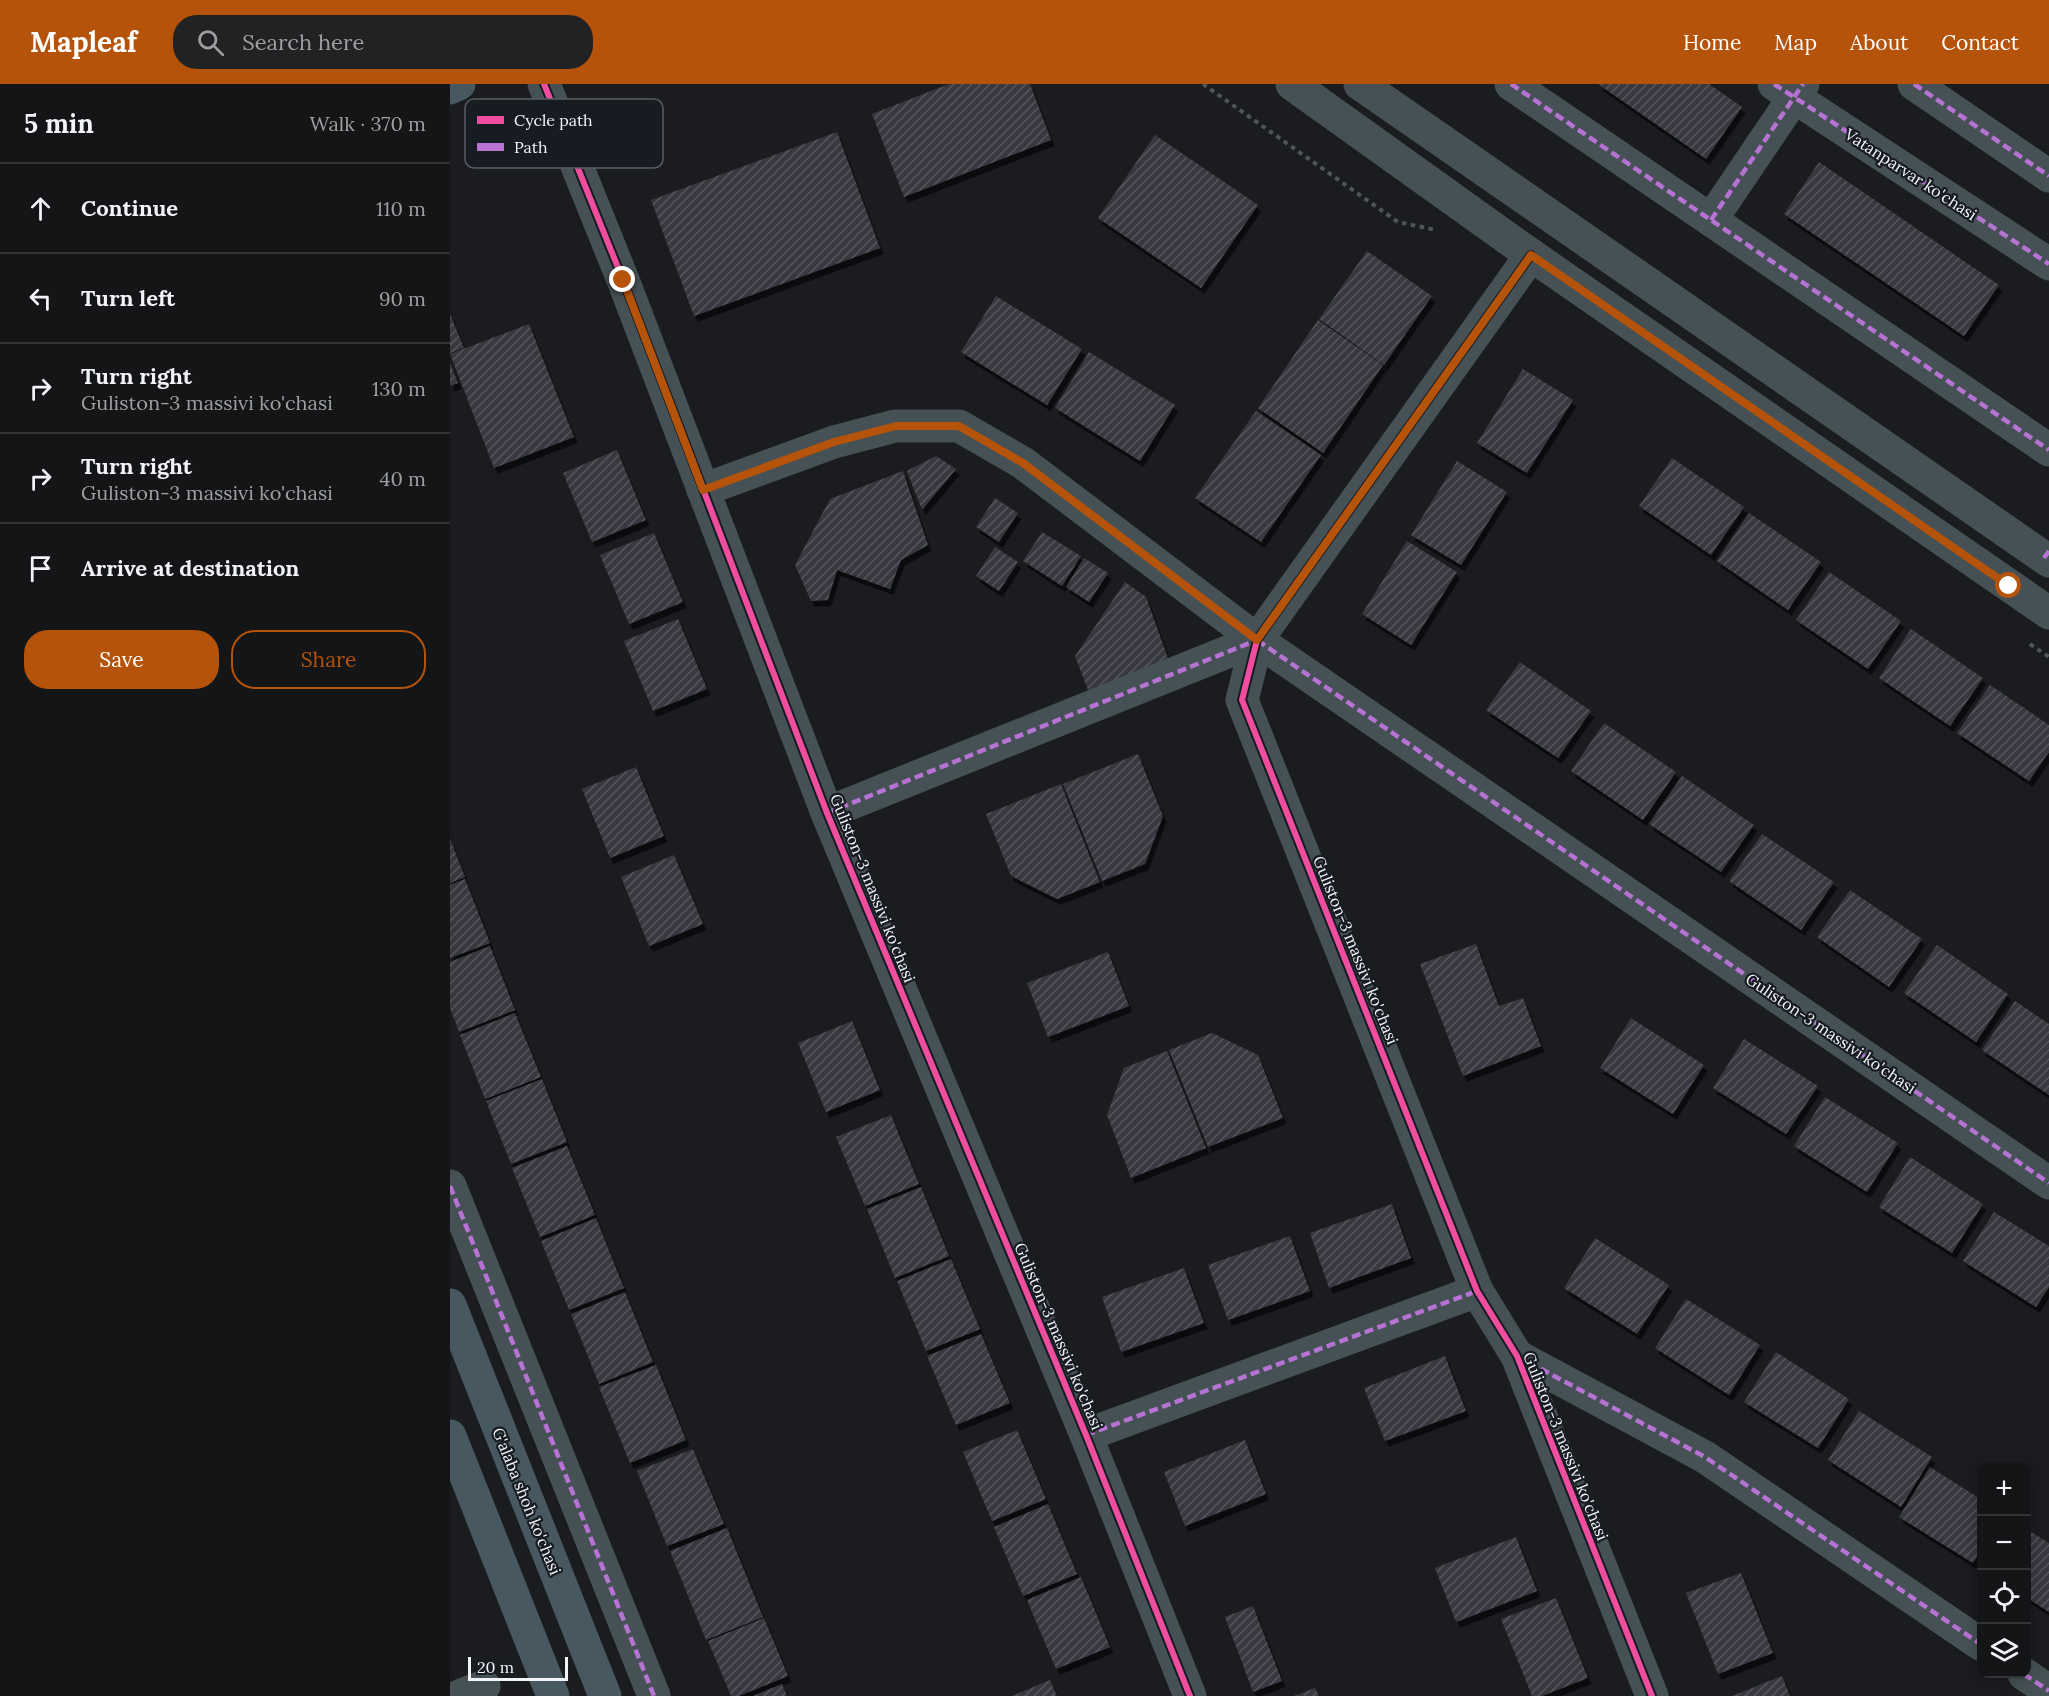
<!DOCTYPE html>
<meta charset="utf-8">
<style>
body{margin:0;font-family:Lora,serif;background:#212224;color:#f1f3f6}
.controls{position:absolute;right:18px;bottom:18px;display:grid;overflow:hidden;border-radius:12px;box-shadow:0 3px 15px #0003}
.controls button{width:54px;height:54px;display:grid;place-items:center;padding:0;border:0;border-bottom:2px solid #333436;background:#141517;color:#f1f3f6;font:30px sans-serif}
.scale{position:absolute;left:18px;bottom:15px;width:100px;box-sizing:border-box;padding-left:6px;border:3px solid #f1f4f9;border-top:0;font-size:16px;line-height:21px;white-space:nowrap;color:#f1f4f9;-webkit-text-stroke:4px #171c22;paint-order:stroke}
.stop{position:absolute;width:18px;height:18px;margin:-14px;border:4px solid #b45309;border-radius:50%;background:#fff}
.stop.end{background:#b45309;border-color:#fff;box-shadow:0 2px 6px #0008}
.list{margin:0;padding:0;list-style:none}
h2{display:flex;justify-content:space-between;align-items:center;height:78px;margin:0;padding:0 24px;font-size:26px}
h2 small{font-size:20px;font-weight:400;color:#9d9fa1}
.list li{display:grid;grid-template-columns:39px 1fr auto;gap:18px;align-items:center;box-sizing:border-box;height:90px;padding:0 24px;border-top:2px solid #333436}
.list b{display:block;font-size:22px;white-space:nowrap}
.list p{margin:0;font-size:20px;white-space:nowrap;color:#9d9fa1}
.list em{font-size:20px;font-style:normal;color:#9d9fa1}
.actions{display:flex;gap:12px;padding:18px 24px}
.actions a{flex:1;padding:14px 0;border:2px solid #b45309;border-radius:24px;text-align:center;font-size:21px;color:#b45309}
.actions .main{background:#b45309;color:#fff}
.icon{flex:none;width:33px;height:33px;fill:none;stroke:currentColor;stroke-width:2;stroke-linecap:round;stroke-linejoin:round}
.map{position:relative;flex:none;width:1599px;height:1612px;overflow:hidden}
header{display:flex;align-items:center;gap:36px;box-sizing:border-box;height:84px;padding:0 30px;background:#b45309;color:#fff}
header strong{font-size:28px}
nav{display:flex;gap:33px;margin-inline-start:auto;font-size:21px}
.search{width:420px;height:54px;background:#212224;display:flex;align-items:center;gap:15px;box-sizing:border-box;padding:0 21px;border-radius:24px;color:#9d9fa1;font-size:22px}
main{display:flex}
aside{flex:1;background:#141517}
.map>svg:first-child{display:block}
.building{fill:url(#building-hatch);filter:url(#shadow)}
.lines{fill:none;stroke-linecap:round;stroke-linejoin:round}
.path{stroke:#4e5458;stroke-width:4;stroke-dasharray:4.5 4.5;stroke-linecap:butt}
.minor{stroke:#465156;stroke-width:33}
.major{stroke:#475860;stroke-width:33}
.quiet{stroke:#b673d3;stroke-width:4.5;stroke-dasharray:9 4.5;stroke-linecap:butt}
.cycleway-casing{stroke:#171c22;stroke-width:10}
.cycleway{stroke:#ef4d9e;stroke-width:6}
.route{stroke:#b45309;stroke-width:8}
.labels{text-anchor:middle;stroke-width:4.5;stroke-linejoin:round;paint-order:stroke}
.street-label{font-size:16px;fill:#f1f4f9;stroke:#171c22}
.key{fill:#171c22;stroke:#585d62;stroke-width:1.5}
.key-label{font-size:16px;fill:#f1f4f9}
</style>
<header>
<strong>Mapleaf</strong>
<div class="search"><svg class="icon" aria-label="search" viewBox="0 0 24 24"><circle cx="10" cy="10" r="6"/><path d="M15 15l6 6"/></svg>Search here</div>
<nav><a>Home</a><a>Map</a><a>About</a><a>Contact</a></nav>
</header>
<main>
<aside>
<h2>5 min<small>Walk · 370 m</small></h2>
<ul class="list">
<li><svg class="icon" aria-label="ahead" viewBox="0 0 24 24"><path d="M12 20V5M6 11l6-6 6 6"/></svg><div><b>Continue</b></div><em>110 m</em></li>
<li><svg class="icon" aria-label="left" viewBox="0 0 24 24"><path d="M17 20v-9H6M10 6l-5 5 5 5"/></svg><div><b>Turn left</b></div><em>90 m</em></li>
<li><svg class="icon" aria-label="right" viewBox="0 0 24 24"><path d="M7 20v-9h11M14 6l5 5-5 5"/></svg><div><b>Turn right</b><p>Guliston-3 massivi ko'chasi</p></div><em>130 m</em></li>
<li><svg class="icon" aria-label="right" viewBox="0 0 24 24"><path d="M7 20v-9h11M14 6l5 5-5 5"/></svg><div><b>Turn right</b><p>Guliston-3 massivi ko'chasi</p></div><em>40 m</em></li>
<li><svg class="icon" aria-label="arrive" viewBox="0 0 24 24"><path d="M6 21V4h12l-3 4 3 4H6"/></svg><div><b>Arrive at destination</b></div></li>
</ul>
<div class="actions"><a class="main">Save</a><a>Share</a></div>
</aside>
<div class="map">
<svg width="1599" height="1612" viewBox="0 0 1599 1612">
<defs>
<pattern id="building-hatch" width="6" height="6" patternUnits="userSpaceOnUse" patternTransform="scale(1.5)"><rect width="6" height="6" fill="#383941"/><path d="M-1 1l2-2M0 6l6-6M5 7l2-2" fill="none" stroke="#55565d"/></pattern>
<filter id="shadow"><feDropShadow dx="3.5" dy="6" stdDeviation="0" flood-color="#0009"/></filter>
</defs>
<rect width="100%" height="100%" fill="#1a1c1f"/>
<!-- building -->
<g class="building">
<path d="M499,0H580L601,56L454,113L422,30Z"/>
<path d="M1148,0H1259L1292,23L1256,75Z"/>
<path d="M387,48L430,164L244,232L201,116Z"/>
<path d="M705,51L808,121L751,204L648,134Z"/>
<path d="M1369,78L1549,201L1514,252L1334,130Z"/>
<path d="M917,167L982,212L934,281L869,235Z"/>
<path d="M546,212L632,265L597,321L511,268Z"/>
<path d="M0,230L14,264L0,269Z"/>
<path d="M868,236L933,281L873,369L808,324Z"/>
<path d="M79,240L124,353L44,384L0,270Z"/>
<path d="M639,268L725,321L690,377L605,324Z"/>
<path d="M0,279L8,299L0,302Z"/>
<path d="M1073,285L1123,316L1077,389L1027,359Z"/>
<path d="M806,327L871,371L811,458L745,414Z"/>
<path d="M167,366L196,436L142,458L113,389Z"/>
<path d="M486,372L506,385L472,426L457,387Z"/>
<path d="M1222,374L1294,423L1261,471L1189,422Z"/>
<path d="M1007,377L1057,408L1011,481L961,451Z"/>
<path d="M453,387L478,461L451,476L440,505L387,486L378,516L361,517L345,481L380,415Z"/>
<path d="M545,414L568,429L549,458L526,443Z"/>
<path d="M1299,429L1371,478L1338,526L1267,477Z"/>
<path d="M592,448L631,472L612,502L573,477Z"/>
<path d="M204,449L233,518L179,540L150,471Z"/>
<path d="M957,457L1007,488L961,561L912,530Z"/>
<path d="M545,463L568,478L549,507L526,492Z"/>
<path d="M634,474L658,489L639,518L616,503Z"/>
<path d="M1379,488L1451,537L1418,585L1346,536Z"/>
<path d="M675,498L696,513L719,577L638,606L625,572Z"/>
<path d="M228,535L257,605L203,627L174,557Z"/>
<path d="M1461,545L1533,594L1500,642L1429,594Z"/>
<path d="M1070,578L1141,627L1108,674L1036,626Z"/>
<path d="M1540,601L1599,641V668L1579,697L1507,649Z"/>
<path d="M1154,639L1226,688L1193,736L1121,687Z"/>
<path d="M688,670L713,732L695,780L652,797L613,700Z"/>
<path d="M186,683L214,752L160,774L132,705Z"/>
<path d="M1232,692L1304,741L1271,788L1199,740Z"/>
<path d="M611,700L650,798L607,815L561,792L536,730Z"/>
<path d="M1312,750L1384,798L1351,846L1279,797Z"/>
<path d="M0,755L15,793L0,799Z"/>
<path d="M224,771L253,840L199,862L171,793Z"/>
<path d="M15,795L40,859L0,874V801Z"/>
<path d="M1400,806L1472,855L1439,903L1367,853Z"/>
<path d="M1026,860L1049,922L1073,914L1091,962L1013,992L970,880Z"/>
<path d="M1487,861L1558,910L1526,958L1454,909Z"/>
<path d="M40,862L65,926L9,948L0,924V878Z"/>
<path d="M658,868L679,922L598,953L577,899Z"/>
<path d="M1565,917L1599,940V1011L1532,966Z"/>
<path d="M65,929L91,993L35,1015L10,951Z"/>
<path d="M1181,934L1254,981L1223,1030L1150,984Z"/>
<path d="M402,937L430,1006L376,1028L348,959Z"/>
<path d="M762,949L808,971L833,1034L758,1063L719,966Z"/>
<path d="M1294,955L1368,1002L1336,1050L1263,1004Z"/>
<path d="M717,967L756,1064L681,1094L657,1031L674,984Z"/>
<path d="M92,995L117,1058L61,1080L36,1017Z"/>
<path d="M1375,1013L1448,1059L1417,1108L1344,1062Z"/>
<path d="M441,1031L469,1100L415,1122L386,1053Z"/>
<path d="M117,1062L145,1131L90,1153L62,1084Z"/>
<path d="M1460,1073L1533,1120L1502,1169L1429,1123Z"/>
<path d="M471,1103L499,1172L445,1194L417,1125Z"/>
<path d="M942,1120L961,1174L879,1204L860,1149Z"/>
<path d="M1544,1128L1599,1162V1203L1586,1223L1513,1177Z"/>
<path d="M146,1134L174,1204L119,1226L91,1157Z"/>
<path d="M840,1152L860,1207L778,1236L758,1181Z"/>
<path d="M1145,1154L1219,1201L1187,1250L1114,1204Z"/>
<path d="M501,1175L530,1245L476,1267L447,1197Z"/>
<path d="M734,1184L754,1239L671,1268L652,1213Z"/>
<path d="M175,1208L203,1278L149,1300L121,1230Z"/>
<path d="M1236,1215L1310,1261L1279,1311L1205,1264Z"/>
<path d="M531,1250L560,1319L506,1341L477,1272Z"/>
<path d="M1326,1268L1399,1315L1368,1364L1294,1318Z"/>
<path d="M995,1272L1016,1327L935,1357L914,1304Z"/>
<path d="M206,1281L236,1356L180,1379L149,1303Z"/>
<path d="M1409,1327L1482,1373L1451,1423L1378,1376Z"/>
<path d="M567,1346L596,1415L542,1437L513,1368Z"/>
<path d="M795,1356L816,1410L735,1442L714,1388Z"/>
<path d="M243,1365L274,1440L217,1462L187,1387Z"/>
<path d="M1480,1383L1532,1416V1465L1523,1479L1449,1433Z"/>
<path d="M598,1420L627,1490L573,1512L544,1443Z"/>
<path d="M277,1444L313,1533L256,1556L220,1467Z"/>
<path d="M1576,1445L1599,1459V1528L1576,1513Z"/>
<path d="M1066,1453L1087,1507L1006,1538L985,1484Z"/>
<path d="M1291,1489L1323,1569L1268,1590L1236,1509Z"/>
<path d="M631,1493L660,1563L606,1585L577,1516Z"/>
<path d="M1106,1514L1138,1594L1092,1612H1082L1051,1535Z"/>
<path d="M803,1522L832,1597L803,1608L775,1533Z"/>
<path d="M314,1534L338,1592L289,1612H281L258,1557Z"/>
<path d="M1332,1592L1340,1612H1282Z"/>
<path d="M600,1596L607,1612H562Z"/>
<path d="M332,1600L337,1612H303Z"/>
<path d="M865,1604L869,1612H844Z"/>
</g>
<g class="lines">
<!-- path -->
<g class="path">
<path d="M753,0L948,138L986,146"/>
<path d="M1580,560L1599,573"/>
</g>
<!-- minor -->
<g class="minor">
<path d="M94,0L173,196L377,729L636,1351L740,1612"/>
<path d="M842,0L1081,171L1599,529"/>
<path d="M910,0L1599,477"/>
<path d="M1061,0L1599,366"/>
<path d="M1324,0L1599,180"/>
<path d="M1464,0L1599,92"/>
<path d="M1261,136L1353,0"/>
<path d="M1081,171L807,556L792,616L1027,1207L1067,1272L1202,1612"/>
<path d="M253,406L384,358L445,342H509L573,379L807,556L1599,1099"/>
<path d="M377,729L807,556"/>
<path d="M0,1102L204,1612"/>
<path d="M1067,1272L1255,1373L1532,1561"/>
<path d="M636,1351L1027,1207"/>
<path d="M1574,1590L1599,1607"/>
<path d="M9,1612L34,1602"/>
</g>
<!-- major -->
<g class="major">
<path d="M0,4L9,0"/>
<path d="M0,1221L155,1612"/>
<path d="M0,1352L103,1612"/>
</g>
<!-- quiet -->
<g class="quiet">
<path d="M1061,0L1599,366"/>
<path d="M1324,0L1599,180"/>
<path d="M1464,0L1599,92"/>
<path d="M1261,136L1353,0"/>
<path d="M253,406L384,358L445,342H509L573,379L807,556L1599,1099"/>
<path d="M1594,474L1599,467"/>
<path d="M377,729L807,556"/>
<path d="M0,1102L204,1612"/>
<path d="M1067,1272L1255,1373L1532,1561"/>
<path d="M636,1351L1027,1207"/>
<path d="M1574,1590L1599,1607"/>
</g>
<defs>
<g id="cycleway">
<path d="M94,0L173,196L377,729L636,1351L740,1612"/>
<path d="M1081,171L807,556L792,616L1027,1207L1067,1272L1202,1612"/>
</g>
</defs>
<!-- cycleway casing -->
<use href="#cycleway" class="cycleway-casing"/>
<!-- cycleway -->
<use href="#cycleway" class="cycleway"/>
</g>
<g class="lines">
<!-- route -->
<path class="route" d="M173,196L253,406L384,358L446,342H509L573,379L807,556L1081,171L1559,502"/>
</g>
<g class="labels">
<!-- street labels -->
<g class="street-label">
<text transform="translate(1461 90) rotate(33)" y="6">Vatanparvar ko'chasi</text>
<text transform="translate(423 804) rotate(68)" y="6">Guliston-3 massivi ko'chasi</text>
<text transform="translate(906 866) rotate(68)" y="6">Guliston-3 massivi ko'chasi</text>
<text transform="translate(1381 949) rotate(34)" y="6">Guliston-3 massivi ko'chasi</text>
<text transform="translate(609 1252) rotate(67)" y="6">Guliston-3 massivi ko'chasi</text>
<text transform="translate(1116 1362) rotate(68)" y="6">Guliston-3 massivi ko'chasi</text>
<text transform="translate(77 1417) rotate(68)" y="6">G'alaba shoh ko'chasi</text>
</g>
</g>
<!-- legend -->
<rect x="15" y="15" width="198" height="69" rx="9" class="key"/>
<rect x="27" y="32" width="27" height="8" fill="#ef4d9e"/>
<rect x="27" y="59" width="27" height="8" fill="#b673d3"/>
<g class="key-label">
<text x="64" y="42">Cycle path</text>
<text x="64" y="69">Path</text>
</g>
</svg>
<div class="controls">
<button>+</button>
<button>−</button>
<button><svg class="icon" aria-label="locate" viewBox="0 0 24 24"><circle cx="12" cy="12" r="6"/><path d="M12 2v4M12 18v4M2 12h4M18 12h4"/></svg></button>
<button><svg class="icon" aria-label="layers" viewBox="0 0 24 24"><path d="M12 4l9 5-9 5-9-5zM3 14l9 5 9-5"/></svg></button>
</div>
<div class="scale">20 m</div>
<div class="stop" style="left:1559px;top:502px"></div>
<div class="stop end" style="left:173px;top:196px"></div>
</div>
</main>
